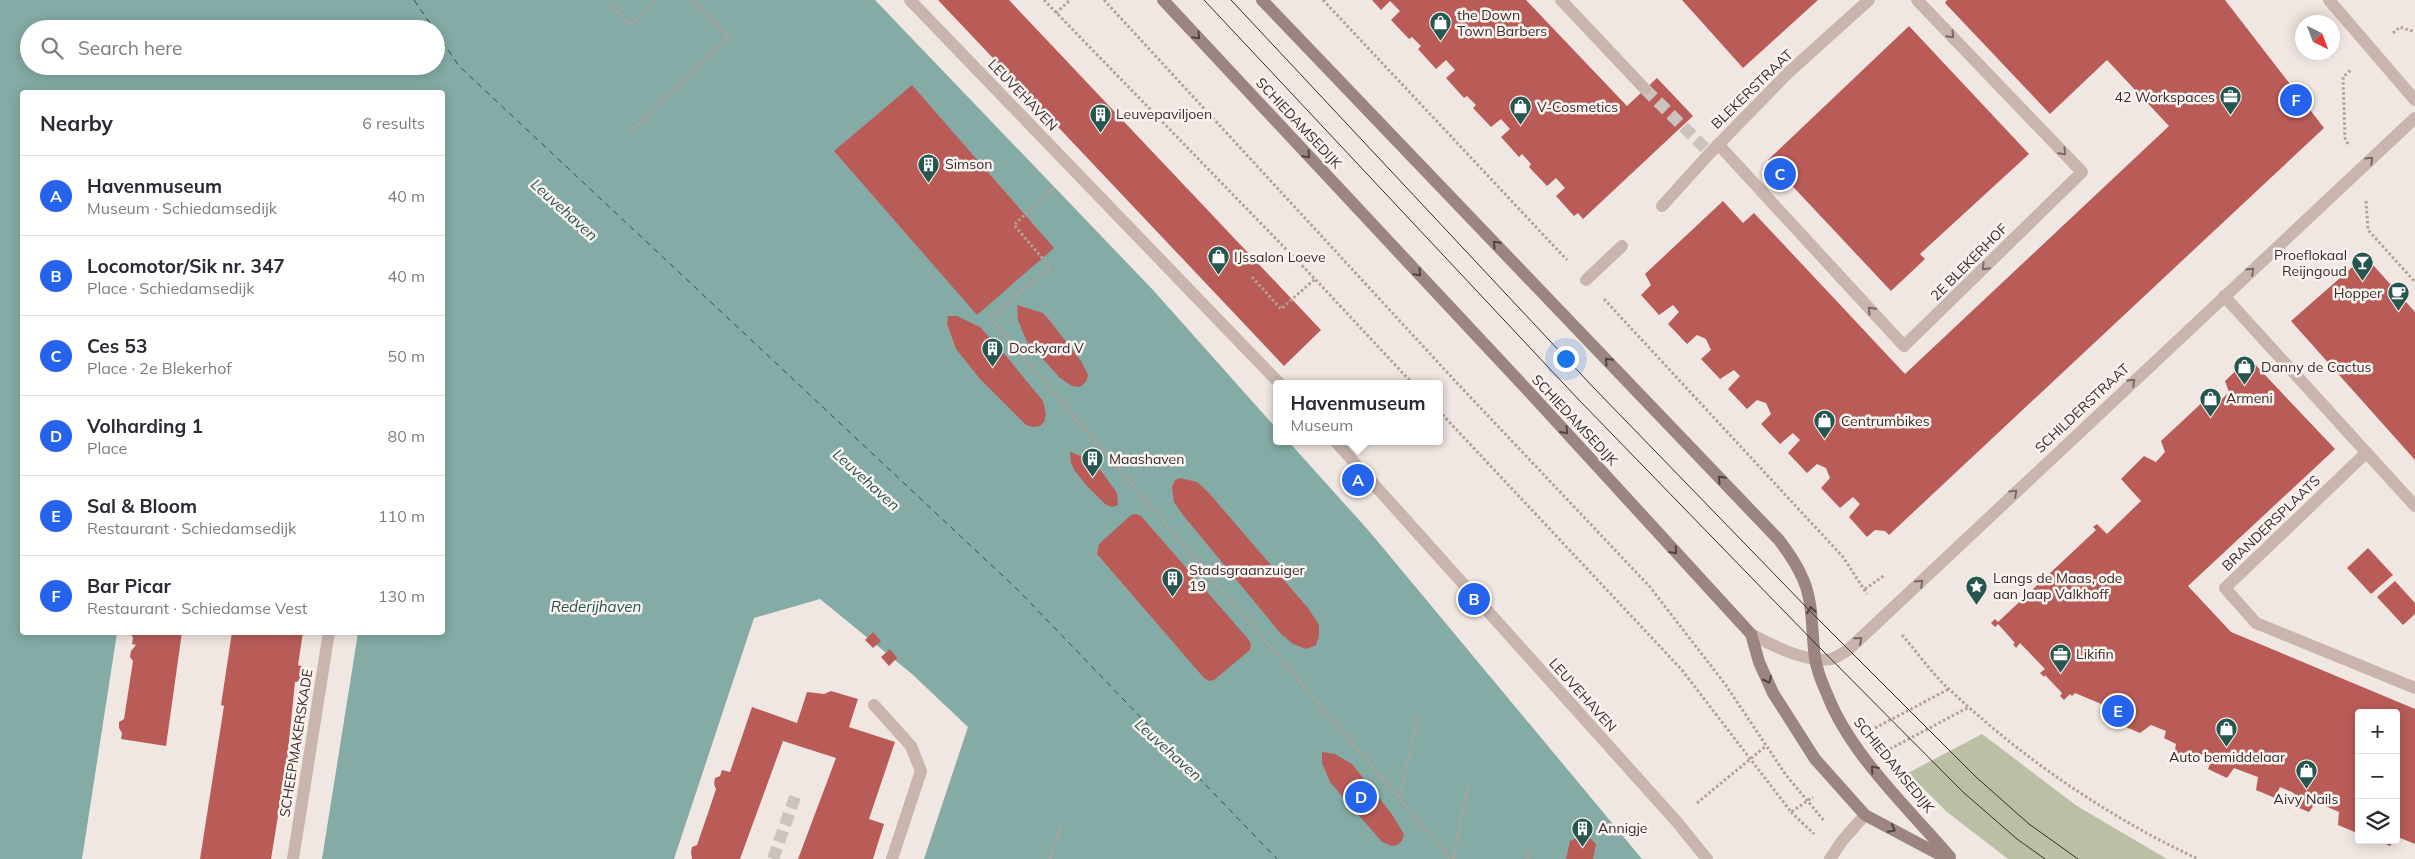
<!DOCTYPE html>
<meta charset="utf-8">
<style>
body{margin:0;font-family:Mulish,sans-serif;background:#f7f7f7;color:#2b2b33}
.controls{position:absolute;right:15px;bottom:15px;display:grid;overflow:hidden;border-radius:5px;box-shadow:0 2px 12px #0003}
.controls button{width:45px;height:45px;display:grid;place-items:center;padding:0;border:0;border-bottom:1px solid #e1e1e2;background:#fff;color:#2b2b33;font:25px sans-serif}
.compass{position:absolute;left:2295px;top:15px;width:45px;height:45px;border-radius:50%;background:#fff;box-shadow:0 2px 12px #0003;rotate:138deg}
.you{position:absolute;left:1565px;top:358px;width:18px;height:18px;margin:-12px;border:4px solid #fff;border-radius:50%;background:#1a73e8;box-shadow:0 0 0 8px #1a73e833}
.badge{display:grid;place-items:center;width:32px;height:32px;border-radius:50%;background:#2563eb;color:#fff;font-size:16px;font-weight:700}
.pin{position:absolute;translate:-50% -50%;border:2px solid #fff;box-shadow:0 1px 5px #0006}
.popup{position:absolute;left:1273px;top:380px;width:170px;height:65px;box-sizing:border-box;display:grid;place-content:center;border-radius:5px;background:#fff;filter:drop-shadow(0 1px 4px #0005);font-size:16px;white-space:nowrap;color:#7c7c81}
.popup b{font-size:19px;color:#2b2b33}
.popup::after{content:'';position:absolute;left:50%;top:100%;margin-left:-10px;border:10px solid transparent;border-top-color:#fff}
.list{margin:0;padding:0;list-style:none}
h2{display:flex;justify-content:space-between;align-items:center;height:65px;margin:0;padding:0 20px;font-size:21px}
h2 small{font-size:16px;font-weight:400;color:#7c7c81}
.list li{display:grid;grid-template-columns:32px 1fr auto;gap:15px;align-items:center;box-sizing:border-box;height:80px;padding:0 20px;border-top:1px solid #e1e1e2}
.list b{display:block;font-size:19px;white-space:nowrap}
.list p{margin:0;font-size:16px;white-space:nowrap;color:#7c7c81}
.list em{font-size:16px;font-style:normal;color:#7c7c81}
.icon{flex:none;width:28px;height:28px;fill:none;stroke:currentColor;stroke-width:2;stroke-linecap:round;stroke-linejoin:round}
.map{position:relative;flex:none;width:2415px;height:859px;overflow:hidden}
.search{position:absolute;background:#fff;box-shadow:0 2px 12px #0003;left:20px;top:20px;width:425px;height:55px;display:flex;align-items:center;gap:12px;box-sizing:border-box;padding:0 18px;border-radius:28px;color:#7c7c81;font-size:19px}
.panel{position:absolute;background:#fff;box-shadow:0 2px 12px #0003;left:20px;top:90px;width:425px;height:545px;border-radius:5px}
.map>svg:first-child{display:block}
.green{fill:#bbbfa3}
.water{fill:#84aba5;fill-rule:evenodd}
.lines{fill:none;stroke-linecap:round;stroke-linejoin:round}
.ferry{stroke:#25564f;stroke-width:1;stroke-dasharray:6 5;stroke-linecap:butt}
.building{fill:#b95c58}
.minor-tunnel{stroke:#ccc2be;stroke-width:12;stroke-dasharray:12 6;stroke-linecap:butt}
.path{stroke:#b49f99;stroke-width:3;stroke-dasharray:2.5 2.5;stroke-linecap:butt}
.service{stroke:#c9b5ae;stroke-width:12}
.pedestrian{stroke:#c9b5ae;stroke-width:12}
.minor{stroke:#c9b5ae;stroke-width:12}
.secondary{stroke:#9c8480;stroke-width:12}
.tram{stroke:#382d2c;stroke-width:1}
.oneway{stroke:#796a66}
.oneway2{stroke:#514341}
.labels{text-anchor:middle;stroke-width:5;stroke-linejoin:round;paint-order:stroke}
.poi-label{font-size:14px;fill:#382d2c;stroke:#f9f2ee;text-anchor:start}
.street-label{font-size:14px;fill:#382d2c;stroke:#f9f2ee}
.water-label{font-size:15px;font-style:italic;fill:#25564f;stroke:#f9f2ee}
</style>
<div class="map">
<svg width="2415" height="859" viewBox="0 0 2415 859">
<rect width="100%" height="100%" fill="#f1e7e2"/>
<!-- green -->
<path class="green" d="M1982,734L2077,806L2167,859H2008L1947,812L1908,773Z"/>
<!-- water -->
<path class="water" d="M0,0H875L1153,290L1277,429V441H1288L1369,531L1642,859H924L968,727L912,674L820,599L754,618L674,859H322L358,633L442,632V92H22V632L117,633L82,859H0ZM29,29H436V66H29Z"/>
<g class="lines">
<!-- ferry -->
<g class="ferry">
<path d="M414,0L434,29"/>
<path d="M436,32L459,66L1019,591L1277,859"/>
</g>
</g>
<!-- building -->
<g class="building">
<path d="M938,0H1009L1321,330L1284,366Z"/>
<path d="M1372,0H1526L1627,106L1657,78L1693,116L1583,219L1578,213L1574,216L1556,196L1565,188L1556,178L1547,186L1529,167L1531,164L1522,154L1519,157L1501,137L1510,129L1501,119L1491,127L1473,108L1476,105L1467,96L1464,98L1446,78L1455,70L1446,60L1436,69L1418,49L1421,46L1412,37L1409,39L1391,20L1400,11L1390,1L1381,10Z"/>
<path d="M1682,0H1818L1743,68Z"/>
<path d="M1947,0H2225L2324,128L1889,535L1885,531L1875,530L1867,537L1849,517L1860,504L1853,497L1840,508L1821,488L1830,478L1826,468L1817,464L1807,473L1788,453L1800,440L1793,433L1780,444L1761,424L1771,414L1766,403L1757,400L1747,409L1728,389L1740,376L1734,370L1720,379L1701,359L1711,350L1706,339L1697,335L1687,344L1668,324L1679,312L1673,305L1659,315L1641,295L1651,285L1645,274L1723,201L1743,223L1754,213L1905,374L2169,126L2107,60L2050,114L1945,3Z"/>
<path d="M1909,26L2029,154L1920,254L1925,259L1891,291L1768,160Z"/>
<path d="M912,85L1054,248L977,315L834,151Z"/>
<path d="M2365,256L2415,312V460L2291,321Z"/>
<path d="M1017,305L1043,313L1050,321L1081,361L1088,375L1086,382L1080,387L1072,386L1060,378L1026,340L1018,320Z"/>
<path d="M948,316H957L980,327L1006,356L1043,401L1046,414L1044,422L1040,426L1033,427L1026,425L980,379L956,349L947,324Z"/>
<path d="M2249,358L2335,449L2188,586L2231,632L2415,709V844L2398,837L2396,839V713H2359V828L2357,833L2338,825L2339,812L2316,802L2309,812L2289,804L2294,793L2280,787L2275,798L2256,790L2258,777L2234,768L2227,778L2208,769L2212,759L2198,753L2194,763L2174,755L2176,744L2164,738L2166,731L2151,725L2140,733L2107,719L2106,706L2075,693L2072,696L2070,694L2064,700L2060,696L2062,693L2045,675L2044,677L2040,673L2045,669L2020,643L2016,648L2013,644L2015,643L1998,624L1995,627L1991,623L1995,619L1998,622L2096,530L2093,527L2097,524L2107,534L2141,501L2121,479L2144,456L2156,462L2165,452L2161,441L2208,397L2219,402L2229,392L2225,381Z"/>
<path d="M1070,452L1089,459L1102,472L1117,493L1118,505L1112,507L1105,504L1087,486L1075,471L1071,463Z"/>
<path d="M1180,478L1197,482L1208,492L1308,608L1319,625V635L1316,645L1306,649L1293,644L1281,634L1183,515L1174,502L1172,487L1175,480Z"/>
<path d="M1136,514L1141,516L1249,640L1251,645L1250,650L1214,680L1209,681L1204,678L1097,554L1099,544L1131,515Z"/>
<path d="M2368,548L2393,575L2371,594L2347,568Z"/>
<path d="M2395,581L2415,603V614L2403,625L2377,597Z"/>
<path d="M130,632H182L166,746L121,739L122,733L119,728V722L124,719L133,661L130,657L131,651L136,645L132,644L133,638Z"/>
<path d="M232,632H303L298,665L303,667L306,674L301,681L295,682L287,761L292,764L294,770L293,776L284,779L271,859H200L224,706L221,705Z"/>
<path d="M873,632L881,641L873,648L865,640Z"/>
<path d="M890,649L897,658L889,666L881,657Z"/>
<path d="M831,691L858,699L849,727L895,742L869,819L884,824L873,859H798L836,758L783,741L740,859H692L691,852L692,847L697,845L707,816L716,789L714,784L715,778L720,776L722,770L730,772L752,707L797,723L807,692L824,694Z"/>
<path d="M1322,752L1335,754L1352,764L1391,813L1404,834L1402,841L1397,845L1392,846L1382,842L1330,782L1322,763Z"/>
<path d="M1582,836L1590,838L1596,844L1593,859H1566L1570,841Z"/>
<path d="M2376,840H2395L2390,846Z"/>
</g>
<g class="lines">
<!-- minor-tunnel -->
<g class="minor-tunnel">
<path d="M1645,89L1710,153"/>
<path d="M773,859L795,797"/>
</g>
<!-- path -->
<g class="path">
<path d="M1044,0L1315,279L1413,384"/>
<path d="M1104,0L1457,383L1650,587L1725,684L1786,775L1825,822"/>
<path d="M1323,0L1567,260"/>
<path d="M610,4L630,25L656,0"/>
<path d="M1056,13L1070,0"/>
<path d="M2393,33L2400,27L2415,32"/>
<path d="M630,132L728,36L692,0"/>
<path d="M2348,144L2345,138L2343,77L2352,69"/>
<path d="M1053,188L1014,225L1050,267L990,318L1451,859"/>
<path d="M2366,201L2368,230L2415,282"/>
<path d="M1252,277L1281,309L1315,279"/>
<path d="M1604,299L1843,557L1867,594"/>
<path d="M1439,411L1682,670L1791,812L1813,797"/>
<path d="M1865,589L1885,575"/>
<path d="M1902,635C1918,653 1932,674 1950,690C2022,758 2108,817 2198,859"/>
<path d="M1875,728L1949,689"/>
<path d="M1890,749L1969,707"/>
<path d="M1399,798L1418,717"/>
<path d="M1697,803L1766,746"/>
<path d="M1791,812L1814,834"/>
<path d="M1050,859L1061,825"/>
<path d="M1453,859L1469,782"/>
<path d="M1528,859L1530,851"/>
</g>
<!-- service -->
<g class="service">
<path d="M910,0L1280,384"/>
<path d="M2224,296L2415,506"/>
<path d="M1335,441L1677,822L1707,859"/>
<path d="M2366,453L2225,588L2256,623L2415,688"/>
<path d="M1830,859L1842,841L1865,815"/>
</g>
<!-- pedestrian -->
<g class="pedestrian">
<path d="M1662,206L1710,153"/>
<path d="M1586,280L1622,246"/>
</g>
<!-- minor -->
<g class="minor">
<path d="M1561,0L1645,89"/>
<path d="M2329,0L2415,100"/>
<path d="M1718,144L1904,346L2082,172L1917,0"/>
<path d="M1710,153L1789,72L1869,0"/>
<path d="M1751,634C1771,645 1808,663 1831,659C1836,658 1843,653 1848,650L2415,118"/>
<path d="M874,705L911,746L921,771L892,859"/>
<path d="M293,859L329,632"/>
</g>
<!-- secondary -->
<g class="secondary">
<path d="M1163,0L1532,395L1751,634L1759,662L1773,693L1815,759L1865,815L1948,859"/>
<path d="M1262,0L1779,540C1789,553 1797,565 1803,579C1814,604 1811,631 1815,658C1817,670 1822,683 1827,694C1850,754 1908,808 1950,857"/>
</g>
<!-- tram -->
<g class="tram">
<path d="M1204,0L1579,400L1814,642L1963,792L2017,839L2045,859"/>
<path d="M1231,0L1593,387L1812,613L1976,777L2029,824L2078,859"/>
</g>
</g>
<!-- one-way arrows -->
<defs><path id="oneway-chevron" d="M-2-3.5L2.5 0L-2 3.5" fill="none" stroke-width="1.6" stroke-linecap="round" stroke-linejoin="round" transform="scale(1.25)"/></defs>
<g class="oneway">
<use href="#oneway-chevron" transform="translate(1951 35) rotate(46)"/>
<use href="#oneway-chevron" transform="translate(2063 152) rotate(46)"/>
<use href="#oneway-chevron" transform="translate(2370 160) rotate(-43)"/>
<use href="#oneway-chevron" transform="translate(1985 267) rotate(135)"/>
<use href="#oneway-chevron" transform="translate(2251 271) rotate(-43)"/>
<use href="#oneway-chevron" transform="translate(1871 310) rotate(-133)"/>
<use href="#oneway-chevron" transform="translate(2132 382) rotate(-43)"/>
<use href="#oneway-chevron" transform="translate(2014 493) rotate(-43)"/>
<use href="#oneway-chevron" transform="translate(1920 583) rotate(-44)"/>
<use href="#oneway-chevron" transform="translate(1859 640) rotate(-41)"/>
</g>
<g class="oneway2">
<use href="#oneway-chevron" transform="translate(1197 36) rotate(47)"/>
<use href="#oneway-chevron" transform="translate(1307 155) rotate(47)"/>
<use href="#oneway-chevron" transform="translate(1496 244) rotate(-134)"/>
<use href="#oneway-chevron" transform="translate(1418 273) rotate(47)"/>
<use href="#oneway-chevron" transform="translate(1608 361) rotate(-134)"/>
<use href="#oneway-chevron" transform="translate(1565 431) rotate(48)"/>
<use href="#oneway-chevron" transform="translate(1721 479) rotate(-134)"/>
<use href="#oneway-chevron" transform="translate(1674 551) rotate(48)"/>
<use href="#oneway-chevron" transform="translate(1811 610) rotate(-99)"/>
<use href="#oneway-chevron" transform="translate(1768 680) rotate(66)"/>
<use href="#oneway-chevron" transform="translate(1874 769) rotate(-131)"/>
<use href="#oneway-chevron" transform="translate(1892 829) rotate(28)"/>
</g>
<!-- icons -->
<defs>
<symbol id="shop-pin" viewBox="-11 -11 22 30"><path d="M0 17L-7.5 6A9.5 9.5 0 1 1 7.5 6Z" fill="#25564f" stroke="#f9f2ee"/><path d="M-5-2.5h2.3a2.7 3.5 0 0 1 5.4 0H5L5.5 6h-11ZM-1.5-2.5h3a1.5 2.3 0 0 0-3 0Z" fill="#fff"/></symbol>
<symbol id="office-pin" viewBox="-11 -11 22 30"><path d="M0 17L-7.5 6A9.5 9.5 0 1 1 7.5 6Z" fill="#25564f" stroke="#f9f2ee"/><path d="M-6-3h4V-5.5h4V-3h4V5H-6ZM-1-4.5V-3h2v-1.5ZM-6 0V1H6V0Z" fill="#fff"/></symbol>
<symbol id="building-pin" viewBox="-11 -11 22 30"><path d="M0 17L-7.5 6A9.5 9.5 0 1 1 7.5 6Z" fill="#25564f" stroke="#f9f2ee"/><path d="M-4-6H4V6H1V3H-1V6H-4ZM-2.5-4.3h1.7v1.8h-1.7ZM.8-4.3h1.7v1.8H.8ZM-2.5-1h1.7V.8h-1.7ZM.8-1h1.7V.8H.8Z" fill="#fff"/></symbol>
<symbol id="bar-pin" viewBox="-11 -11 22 30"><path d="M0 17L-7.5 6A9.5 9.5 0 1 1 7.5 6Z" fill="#25564f" stroke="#f9f2ee"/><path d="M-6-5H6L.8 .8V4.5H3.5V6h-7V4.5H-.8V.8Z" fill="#fff"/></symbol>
<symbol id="cafe-pin" viewBox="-11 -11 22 30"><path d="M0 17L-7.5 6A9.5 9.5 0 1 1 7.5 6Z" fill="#25564f" stroke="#f9f2ee"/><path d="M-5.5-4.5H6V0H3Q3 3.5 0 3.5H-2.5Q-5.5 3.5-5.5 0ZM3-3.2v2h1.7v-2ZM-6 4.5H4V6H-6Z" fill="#fff"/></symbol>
<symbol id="sight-pin" viewBox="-11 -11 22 30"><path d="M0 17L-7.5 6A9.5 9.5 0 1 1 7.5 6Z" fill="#25564f" stroke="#f9f2ee"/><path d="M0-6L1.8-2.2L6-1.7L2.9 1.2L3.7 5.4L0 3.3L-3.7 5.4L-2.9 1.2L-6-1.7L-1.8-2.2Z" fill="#fff"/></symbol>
</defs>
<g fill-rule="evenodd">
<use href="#shop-pin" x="1428" y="10" width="25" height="34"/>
<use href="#office-pin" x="2218" y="84" width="25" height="34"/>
<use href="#shop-pin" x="1508" y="94" width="25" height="34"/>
<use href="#building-pin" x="1088" y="102" width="25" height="34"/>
<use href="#building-pin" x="916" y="152" width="25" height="34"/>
<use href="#shop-pin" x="1206" y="244" width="25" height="34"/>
<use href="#bar-pin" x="2350" y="250" width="25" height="34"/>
<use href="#cafe-pin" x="2386" y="280" width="25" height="34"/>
<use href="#building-pin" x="980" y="336" width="25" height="34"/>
<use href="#shop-pin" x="2232" y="354" width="25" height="34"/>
<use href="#shop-pin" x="2198" y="386" width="25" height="34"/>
<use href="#shop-pin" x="1812" y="408" width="25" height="34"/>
<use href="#building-pin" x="1080" y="446" width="25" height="34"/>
<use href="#building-pin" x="1160" y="566" width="25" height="34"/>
<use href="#sight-pin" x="1964" y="574" width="25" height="34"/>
<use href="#office-pin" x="2048" y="642" width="25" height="34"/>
<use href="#shop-pin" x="2214" y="716" width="25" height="34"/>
<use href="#shop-pin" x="2294" y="758" width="25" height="34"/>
<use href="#building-pin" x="1570" y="816" width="25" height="34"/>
</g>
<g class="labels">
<!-- poi labels -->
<g class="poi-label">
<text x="1457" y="20">the Down<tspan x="1457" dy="16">Town Barbers</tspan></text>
<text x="2215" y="102" text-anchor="end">42 Workspaces</text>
<text x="1537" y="112">V-Cosmetics</text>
<text x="1116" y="119">Leuvepaviljoen</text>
<text x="945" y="169">Simson</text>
<text x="2347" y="260" text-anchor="end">Proeflokaal<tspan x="2347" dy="16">Reijngoud</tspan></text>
<text x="1234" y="262">IJssalon Loeve</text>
<text x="2382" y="298" text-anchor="end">Hopper</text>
<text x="1009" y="353">Dockyard V</text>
<text x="2261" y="372">Danny de Cactus</text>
<text x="2226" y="403">Armeni</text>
<text x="1841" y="426">Centrumbikes</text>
<text x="1109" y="464">Maashaven</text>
<text x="1189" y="575">Stadsgraanzuiger<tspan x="1189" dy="16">19</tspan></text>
<text x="1993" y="583">Langs de Maas, ode<tspan x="1993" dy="16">aan Jaap Valkhoff</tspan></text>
<text x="2076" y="659">Likifin</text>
<text x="2227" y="762" text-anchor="middle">Auto bemiddelaar</text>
<text x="2306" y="804" text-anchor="middle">Aivy Nails</text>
<text x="1598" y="833">Annigje</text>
</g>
<!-- street labels -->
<g class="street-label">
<text transform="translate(1752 89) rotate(-44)" y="5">BLEKERSTRAAT</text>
<text transform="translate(1023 95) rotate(46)" y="5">LEUVEHAVEN</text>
<text transform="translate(1299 123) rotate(47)" y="5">SCHIEDAMSEDIJK</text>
<text transform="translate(1969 262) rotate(-45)" y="5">2E BLEKERHOF</text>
<text transform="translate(2082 408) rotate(-43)" y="5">SCHILDERSTRAAT</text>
<text transform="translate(1575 420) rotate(47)" y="5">SCHIEDAMSEDIJK</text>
<text transform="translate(2271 523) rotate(-44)" y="5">BRANDERSPLAATS</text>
<text transform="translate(1583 695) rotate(48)" y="5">LEUVEHAVEN</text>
<text transform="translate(296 743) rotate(-81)" y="5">SCHEEPMAKERSKADE</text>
<text transform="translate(1894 765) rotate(51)" y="5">SCHIEDAMSEDIJK</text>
</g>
<!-- water labels -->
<g class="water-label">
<text transform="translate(564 210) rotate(42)" y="5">Leuvehaven</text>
<text transform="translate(866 480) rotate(42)" y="5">Leuvehaven</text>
<text x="596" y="612">Rederijhaven</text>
<text transform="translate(1168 750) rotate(42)" y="5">Leuvehaven</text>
</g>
</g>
</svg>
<div class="controls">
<button>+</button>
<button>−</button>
<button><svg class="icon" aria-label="layers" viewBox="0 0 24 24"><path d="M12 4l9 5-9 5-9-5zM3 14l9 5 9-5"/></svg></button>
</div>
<svg class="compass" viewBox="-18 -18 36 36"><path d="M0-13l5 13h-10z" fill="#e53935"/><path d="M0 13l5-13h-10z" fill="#7c7c81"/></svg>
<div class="you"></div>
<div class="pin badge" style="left:1358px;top:480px">A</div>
<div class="popup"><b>Havenmuseum</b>Museum</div>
<div class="pin badge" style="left:1474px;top:599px">B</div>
<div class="pin badge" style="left:1780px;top:174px">C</div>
<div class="pin badge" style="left:1361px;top:797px">D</div>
<div class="pin badge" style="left:2118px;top:711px">E</div>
<div class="pin badge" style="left:2296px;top:100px">F</div>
<div class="search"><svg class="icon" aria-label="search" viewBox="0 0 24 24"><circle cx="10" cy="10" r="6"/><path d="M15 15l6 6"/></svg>Search here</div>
<section class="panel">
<h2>Nearby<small>6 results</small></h2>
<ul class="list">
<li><span class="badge">A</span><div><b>Havenmuseum</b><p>Museum · Schiedamsedijk</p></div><em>40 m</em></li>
<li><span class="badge">B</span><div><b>Locomotor/Sik nr. 347</b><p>Place · Schiedamsedijk</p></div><em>40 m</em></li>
<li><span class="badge">C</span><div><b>Ces 53</b><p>Place · 2e Blekerhof</p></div><em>50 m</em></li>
<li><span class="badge">D</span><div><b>Volharding 1</b><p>Place</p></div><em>80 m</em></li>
<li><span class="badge">E</span><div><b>Sal &amp; Bloom</b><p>Restaurant · Schiedamsedijk</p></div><em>110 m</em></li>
<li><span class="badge">F</span><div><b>Bar Picar</b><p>Restaurant · Schiedamse Vest</p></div><em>130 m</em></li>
</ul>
</section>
</div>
